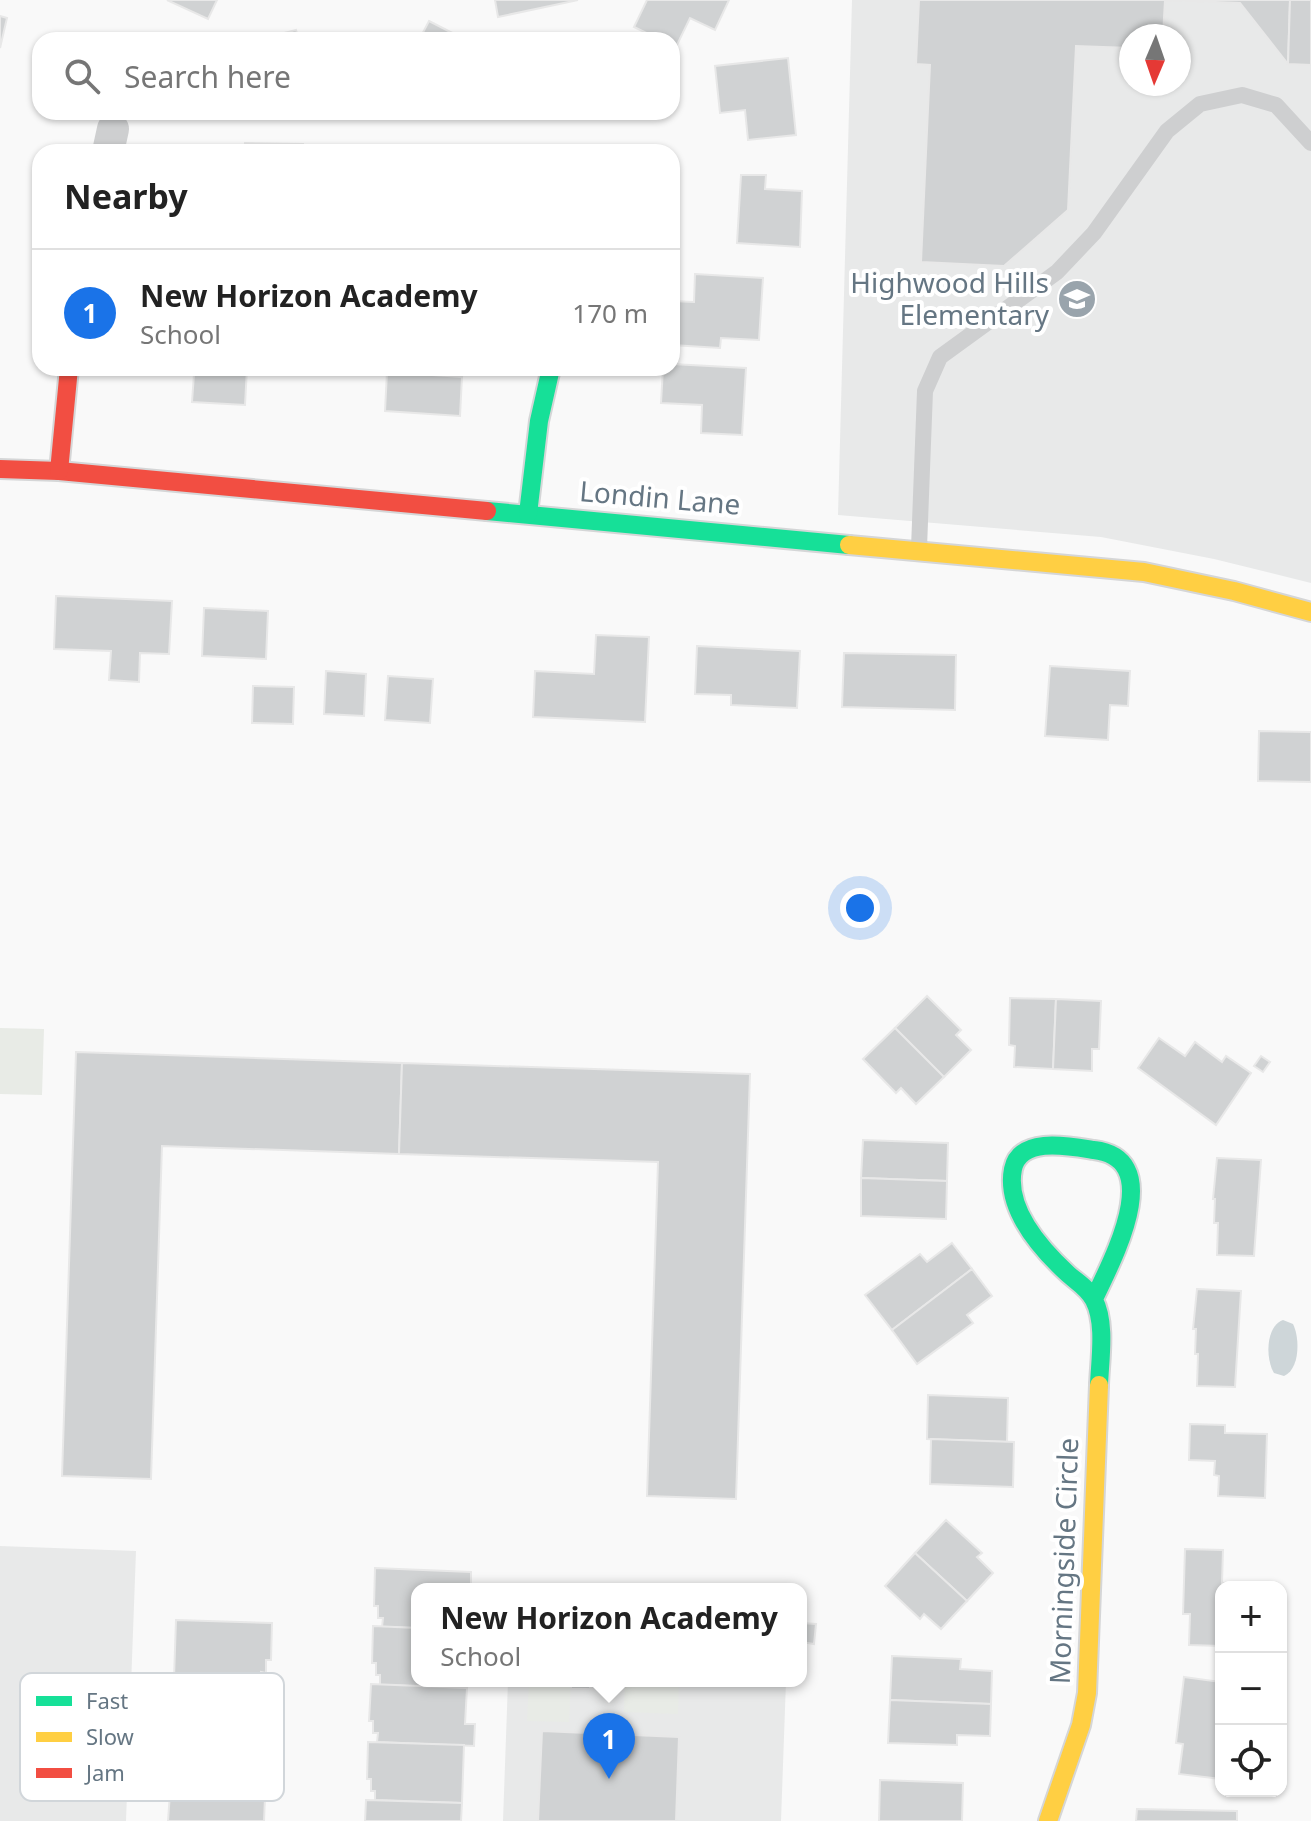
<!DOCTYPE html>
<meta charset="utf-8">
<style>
body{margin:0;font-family:"Noto Sans",sans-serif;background:#f2f2f2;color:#222}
.controls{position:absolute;right:24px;bottom:24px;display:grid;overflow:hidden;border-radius:16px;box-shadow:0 2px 6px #0004}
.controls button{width:72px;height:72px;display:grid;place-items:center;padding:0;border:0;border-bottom:2px solid #e0e0e0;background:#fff;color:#222;font:40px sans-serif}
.compass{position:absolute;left:1119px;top:24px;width:72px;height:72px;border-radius:50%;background:#fff;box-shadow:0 2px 6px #0004;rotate:182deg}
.you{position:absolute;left:860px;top:908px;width:28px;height:28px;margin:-20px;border:6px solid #fff;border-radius:50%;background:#1a73e8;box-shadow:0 0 0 12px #1a73e833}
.badge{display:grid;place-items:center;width:52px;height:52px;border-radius:50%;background:#1a73e8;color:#fff;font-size:26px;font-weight:700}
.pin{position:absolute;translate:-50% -66px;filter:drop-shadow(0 2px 4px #0008)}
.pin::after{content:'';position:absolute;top:42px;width:28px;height:24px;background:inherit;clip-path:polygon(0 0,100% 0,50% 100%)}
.popup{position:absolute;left:411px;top:1583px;width:396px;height:104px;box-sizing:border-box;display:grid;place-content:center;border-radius:16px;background:#fff;filter:drop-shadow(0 2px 6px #0005);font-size:26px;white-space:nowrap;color:#767676}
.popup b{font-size:30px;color:#222}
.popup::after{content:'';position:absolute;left:50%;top:100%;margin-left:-16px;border:16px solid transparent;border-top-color:#fff}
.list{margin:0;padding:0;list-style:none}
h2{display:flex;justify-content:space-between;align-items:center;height:104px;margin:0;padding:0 32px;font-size:34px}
h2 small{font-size:26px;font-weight:400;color:#767676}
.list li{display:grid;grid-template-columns:52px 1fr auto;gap:24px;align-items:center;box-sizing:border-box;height:128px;padding:0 32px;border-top:2px solid #e0e0e0}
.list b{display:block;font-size:30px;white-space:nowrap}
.list p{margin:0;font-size:26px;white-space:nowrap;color:#767676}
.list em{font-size:26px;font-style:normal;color:#767676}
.icon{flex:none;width:44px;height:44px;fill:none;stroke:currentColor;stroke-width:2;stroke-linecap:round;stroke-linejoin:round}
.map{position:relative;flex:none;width:1311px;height:1821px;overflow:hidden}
.search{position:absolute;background:#fff;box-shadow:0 2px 6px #0004;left:32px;top:32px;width:648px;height:88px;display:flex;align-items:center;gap:20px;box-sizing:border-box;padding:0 28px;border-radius:24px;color:#767676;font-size:30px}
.panel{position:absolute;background:#fff;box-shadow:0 2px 6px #0004;left:32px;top:144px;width:648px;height:232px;border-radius:24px}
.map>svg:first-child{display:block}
.built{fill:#e8e9e9;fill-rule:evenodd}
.green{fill:#e8ebe6}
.water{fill:#ced6d9}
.building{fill:#d0d2d3;stroke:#e8e8e8;stroke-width:2}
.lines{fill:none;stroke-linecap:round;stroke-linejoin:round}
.fast-casing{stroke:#d5d6d7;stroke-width:22}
.slow-casing{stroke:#d5d6d7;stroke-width:22}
.jam-casing{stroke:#d5d6d7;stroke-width:22}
.lane{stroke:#cecfd0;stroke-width:16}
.street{stroke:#cecfd0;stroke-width:32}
.fast{stroke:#16e098;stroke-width:18}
.slow{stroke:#ffcf43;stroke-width:18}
.jam{stroke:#f24e42;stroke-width:18}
.labels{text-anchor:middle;stroke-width:8;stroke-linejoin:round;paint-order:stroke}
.poi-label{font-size:28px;fill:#657683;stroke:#fff;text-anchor:end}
.street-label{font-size:28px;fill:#657683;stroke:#fff}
.key{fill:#fff;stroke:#d1d6da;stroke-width:2}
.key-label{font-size:22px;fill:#657683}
</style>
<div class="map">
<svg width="1311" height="1821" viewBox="0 0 1311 1821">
<rect width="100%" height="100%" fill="#f9f9f9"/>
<!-- built -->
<g class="built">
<path d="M852,0H1311V583L1214,559L1101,537L838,515ZM1131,36H1179V84H1131Z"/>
<path d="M0,1546L136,1551L126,1821H0Z"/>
<path d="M511,1583L674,1589H511Z"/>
<path d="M508,1681H786L781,1821H503Z"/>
</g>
<!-- green -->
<g class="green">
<path d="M0,1028L44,1029L42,1095L0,1094Z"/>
<path d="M529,1681H571L569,1722L527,1721Z"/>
<path d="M625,1681H679L678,1714L624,1712Z"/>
</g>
<!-- water -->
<path class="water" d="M1283,1320L1293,1324C1300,1338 1300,1369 1284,1376L1274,1373C1265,1358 1266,1326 1283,1320Z"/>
<!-- building -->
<g class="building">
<path d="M167,0H217L208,19Z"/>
<path d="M495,0H578L498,17Z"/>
<path d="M647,0H729L715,30L690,18L676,47L672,45V40H661L634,27Z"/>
<path d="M919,0H1290L1288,64L1240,3L1165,0L1163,36H1131V48L1076,46L1068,210L1004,266L921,262L930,65L916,64Z"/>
<path d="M1290,0H1311V65L1288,64Z"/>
<path d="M0,16L7,18L0,48Z"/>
<path d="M429,21L466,40H419Z"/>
<path d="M296,30L299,40H257Z"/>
<path d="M788,58L796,135L748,140L745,110L720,113L715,66Z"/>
<path d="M245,143L303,144V152H245Z"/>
<path d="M394,148L443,151V152H394Z"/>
<path d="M741,175H766L765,189L802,191L800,247L737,243Z"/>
<path d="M695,274L763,278L759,340L721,338L720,348L672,345V301L694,302Z"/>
<path d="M672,364L746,368L742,435L701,433L702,405L661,403L663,368H672Z"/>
<path d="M160,368H247L245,405L192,402L194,374L160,371Z"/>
<path d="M387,372L462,377L460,416L385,411Z"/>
<path d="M56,596L172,601L169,654L140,653L139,682L109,680L111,651L54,649Z"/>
<path d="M204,608L268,611L266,659L202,656Z"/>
<path d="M596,635L649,637L645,722L533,717L535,671L594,674Z"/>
<path d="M697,646L800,651L797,708L731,705V695L695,694Z"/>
<path d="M844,653L956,655L955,710L842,707Z"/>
<path d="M1050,666L1130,671L1128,706L1110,705L1108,740L1045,736Z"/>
<path d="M326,671L366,674L364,716L324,714Z"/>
<path d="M388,676L433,679L430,723L385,720Z"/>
<path d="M253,686L294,687L293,724L252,723Z"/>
<path d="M1259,731L1311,732V782L1258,781Z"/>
<path d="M927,996L961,1030L956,1035L971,1050L944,1077L895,1028Z"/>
<path d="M1010,998L1056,999L1053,1069L1014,1067L1015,1046L1009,1045Z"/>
<path d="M1056,999L1101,1001L1099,1049H1092V1071L1053,1069Z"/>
<path d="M895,1028L944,1077L916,1104L901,1088L896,1093L863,1059Z"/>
<path d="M1159,1038L1185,1056L1195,1042L1222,1062L1226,1056L1251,1073L1216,1125L1138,1068Z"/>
<path d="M76,1052L402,1063L399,1154L162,1146L151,1479L62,1476Z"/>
<path d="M1261,1056L1270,1062L1263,1072L1254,1066Z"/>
<path d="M402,1063L750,1074L736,1499L647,1496L658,1162L399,1154Z"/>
<path d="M863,1140L948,1143L947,1181L861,1178Z"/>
<path d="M1217,1158L1261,1160L1254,1256L1217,1255L1218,1223H1214L1215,1199H1213Z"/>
<path d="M861,1178L947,1181L946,1219L861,1216Z"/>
<path d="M952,1243L972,1269L892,1330L865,1295L920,1254L927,1262Z"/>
<path d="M972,1269L992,1296L967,1315L973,1323L917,1364L892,1330Z"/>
<path d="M1197,1289L1241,1291L1235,1387L1197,1386L1198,1354H1195L1196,1329H1193Z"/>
<path d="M928,1395L1008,1398L1007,1442L927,1439Z"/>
<path d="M1190,1424L1225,1425V1433L1267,1434L1265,1498L1218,1496L1219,1476L1214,1475L1215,1461L1189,1460Z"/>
<path d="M931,1439L1014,1442L1013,1487L930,1484Z"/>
<path d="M946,1520L982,1553L977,1557L993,1573L967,1601L915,1553Z"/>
<path d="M1185,1549L1223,1550L1222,1583H1233V1587H1221V1646L1189,1645L1190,1614H1183Z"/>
<path d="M915,1553L967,1601L941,1629L924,1614L920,1619L885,1586Z"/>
<path d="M375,1568L471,1572V1589H417V1628L382,1627L383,1618H378V1606H374Z"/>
<path d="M176,1620L272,1623L271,1660H266V1673L261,1672V1681L174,1678Z"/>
<path d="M801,1623L816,1624L814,1644L801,1642Z"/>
<path d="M373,1626L417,1628V1681H467V1688L380,1685V1675H376V1663H372Z"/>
<path d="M892,1656L961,1659L960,1669L992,1671L991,1704L890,1700Z"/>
<path d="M1184,1677L1221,1682L1218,1716H1221V1779L1179,1774L1183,1744L1176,1743Z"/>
<path d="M174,1678L270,1682L269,1718H264V1730H259V1739L172,1736Z"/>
<rect x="571" y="1681" width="19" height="8"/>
<path d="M371,1684L467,1688L465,1724H475L474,1746L377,1742L378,1733H373V1721H369Z"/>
<path d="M890,1700L991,1704L990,1736L957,1735V1745L888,1743Z"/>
<path d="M542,1731L679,1737L676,1821H538Z"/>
<path d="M172,1736L267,1740L266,1776H262L261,1788H256V1797L170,1793Z"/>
<path d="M368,1742L464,1745L462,1803L375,1800V1791H371V1779H367Z"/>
<path d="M880,1780L963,1783L962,1821H879Z"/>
<path d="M170,1793L265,1798L264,1821H168Z"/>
<path d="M366,1800L462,1803L461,1821H365Z"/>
<path d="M1137,1809L1237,1811V1821H1136Z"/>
</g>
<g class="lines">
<defs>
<g id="fast">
<path d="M487,511L849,545"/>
<path d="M528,514L539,421L551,368"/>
<path d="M1094,1299C1111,1262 1168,1159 1094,1150C1069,1146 1020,1136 1013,1169C1005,1209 1041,1249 1068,1274C1077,1282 1088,1288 1094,1300C1106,1323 1100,1359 1099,1385"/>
</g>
<g id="slow">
<path d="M849,545L1144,572L1234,591L1311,612"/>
<path d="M1048,1821L1081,1725L1087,1693L1099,1385"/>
</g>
<g id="jam">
<path d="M0,469L59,471L487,511"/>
<path d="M59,471L69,368"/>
</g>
</defs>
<!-- fast casing -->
<use href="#fast" class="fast-casing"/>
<!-- slow casing -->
<use href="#slow" class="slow-casing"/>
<!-- jam casing -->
<use href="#jam" class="jam-casing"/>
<!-- lane -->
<path class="lane" d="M919,548L925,391L940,357L1057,272L1094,233L1167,131L1200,104L1242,95L1276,105L1311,143"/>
<!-- street -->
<path class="street" d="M108,152L113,129"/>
<!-- fast -->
<use href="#fast" class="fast"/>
<!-- slow -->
<use href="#slow" class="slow"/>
<!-- jam -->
<use href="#jam" class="jam"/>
</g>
<!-- icons -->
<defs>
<symbol id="school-disc" viewBox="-11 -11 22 22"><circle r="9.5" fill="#99a4ac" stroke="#fff"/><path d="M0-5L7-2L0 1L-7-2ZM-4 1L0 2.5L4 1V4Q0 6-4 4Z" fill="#fff"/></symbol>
</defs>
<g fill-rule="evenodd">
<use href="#school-disc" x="1055" y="277" width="44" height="44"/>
</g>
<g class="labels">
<!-- poi labels -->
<g class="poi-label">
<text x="1049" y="293">Highwood Hills<tspan x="1049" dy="32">Elementary</tspan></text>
</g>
<!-- street labels -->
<g class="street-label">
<text transform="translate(660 498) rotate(5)" y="10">Londin Lane</text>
<text transform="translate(1064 1561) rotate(-88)" y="10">Morningside Circle</text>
</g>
</g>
<!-- legend -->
<rect x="20" y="1673" width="264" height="128" rx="12" class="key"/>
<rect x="36" y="1696" width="36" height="10" fill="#16e098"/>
<rect x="36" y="1732" width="36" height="10" fill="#ffcf43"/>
<rect x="36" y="1768" width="36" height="10" fill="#f24e42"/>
<g class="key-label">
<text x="86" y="1709">Fast</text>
<text x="86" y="1745">Slow</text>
<text x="86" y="1781">Jam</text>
</g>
</svg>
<div class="controls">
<button>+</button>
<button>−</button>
<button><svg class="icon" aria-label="locate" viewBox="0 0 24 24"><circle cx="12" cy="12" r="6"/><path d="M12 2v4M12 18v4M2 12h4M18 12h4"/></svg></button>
</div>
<svg class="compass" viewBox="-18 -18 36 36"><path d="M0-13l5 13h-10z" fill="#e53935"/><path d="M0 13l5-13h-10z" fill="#767676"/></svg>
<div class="you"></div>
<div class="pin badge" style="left:609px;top:1779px">1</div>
<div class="popup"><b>New Horizon Academy</b>School</div>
<div class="search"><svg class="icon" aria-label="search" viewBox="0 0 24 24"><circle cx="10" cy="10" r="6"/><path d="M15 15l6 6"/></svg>Search here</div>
<section class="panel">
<h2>Nearby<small></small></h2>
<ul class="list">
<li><span class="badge">1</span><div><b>New Horizon Academy</b><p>School</p></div><em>170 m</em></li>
</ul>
</section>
</div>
